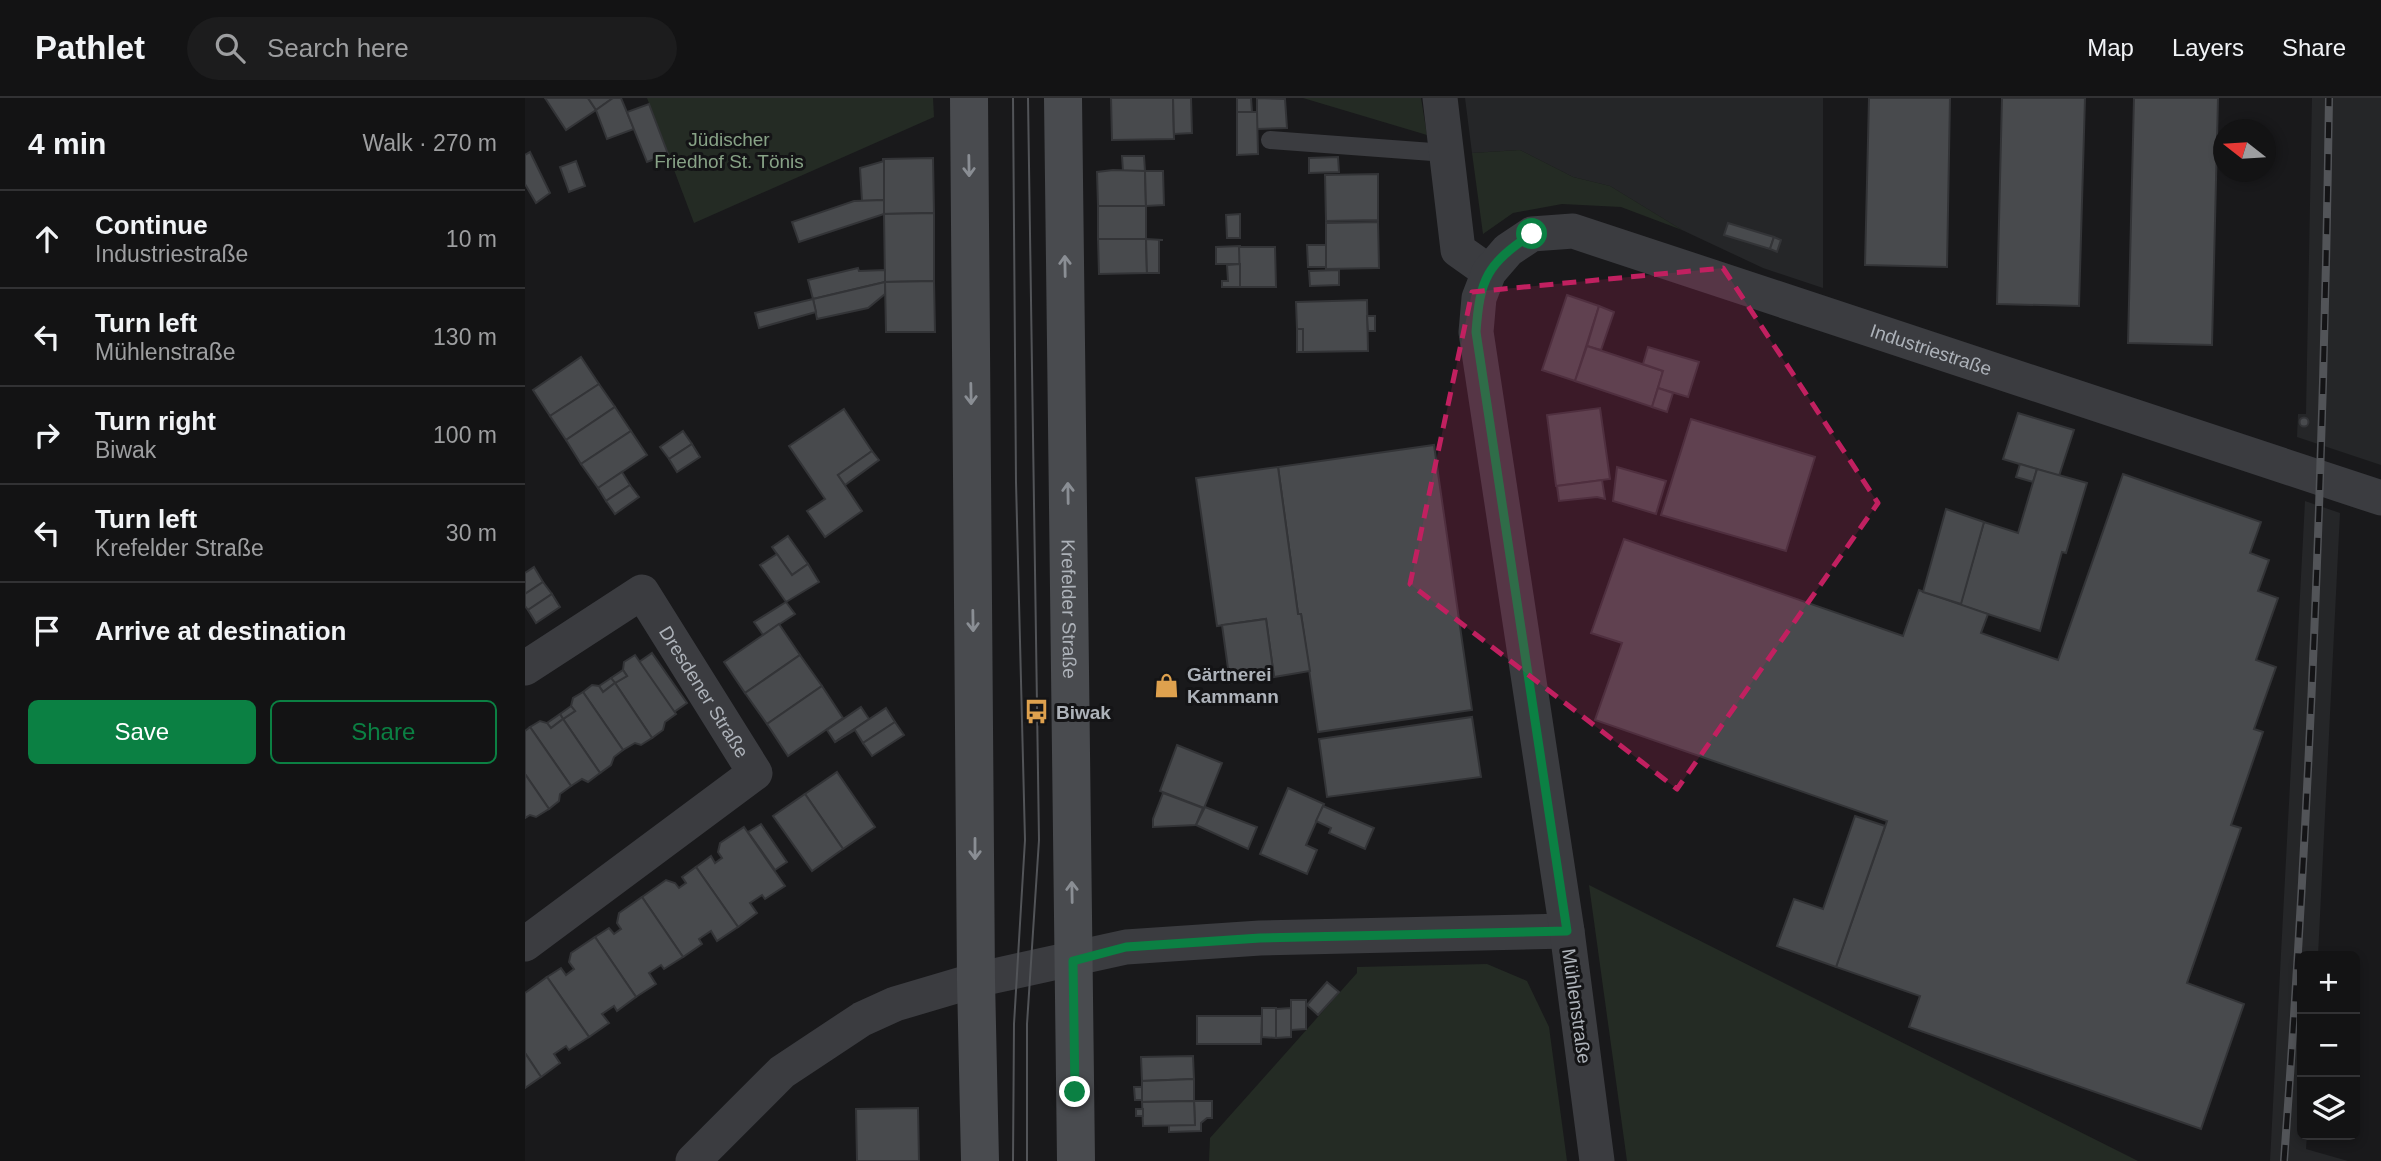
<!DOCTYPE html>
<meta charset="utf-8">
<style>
body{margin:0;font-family:Helvetica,sans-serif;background:#1c1c1d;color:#f1f3f6}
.controls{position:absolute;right:21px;bottom:21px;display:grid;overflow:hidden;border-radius:10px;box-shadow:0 4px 10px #0003}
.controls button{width:63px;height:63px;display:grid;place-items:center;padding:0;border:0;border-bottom:2px solid #323234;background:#131314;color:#f1f3f6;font:35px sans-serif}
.compass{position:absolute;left:1688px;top:21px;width:63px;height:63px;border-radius:50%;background:#131314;box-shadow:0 4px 10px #0003;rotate:287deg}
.stop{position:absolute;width:21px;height:21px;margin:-16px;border:5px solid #0b8043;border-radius:50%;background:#fff}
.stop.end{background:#0b8043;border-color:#fff;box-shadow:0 2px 7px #0008}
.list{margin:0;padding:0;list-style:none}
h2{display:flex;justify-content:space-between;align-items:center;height:91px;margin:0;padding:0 28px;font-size:30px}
h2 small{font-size:23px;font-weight:400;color:#9d9ea0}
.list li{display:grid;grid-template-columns:46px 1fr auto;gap:21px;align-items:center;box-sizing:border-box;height:98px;padding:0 28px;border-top:2px solid #323234}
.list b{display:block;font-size:26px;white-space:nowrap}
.list p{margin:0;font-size:23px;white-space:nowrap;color:#9d9ea0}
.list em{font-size:23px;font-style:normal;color:#9d9ea0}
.actions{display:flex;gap:14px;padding:21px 28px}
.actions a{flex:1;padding:16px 0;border:2px solid #0b8043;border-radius:10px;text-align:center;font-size:24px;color:#0b8043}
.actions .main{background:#0b8043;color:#fff}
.icon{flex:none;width:38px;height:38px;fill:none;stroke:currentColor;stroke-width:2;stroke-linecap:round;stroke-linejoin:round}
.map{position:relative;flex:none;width:1856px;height:1063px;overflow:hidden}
header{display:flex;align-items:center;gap:42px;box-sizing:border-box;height:98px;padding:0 35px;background:#131314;border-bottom:2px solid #323234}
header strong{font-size:33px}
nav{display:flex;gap:38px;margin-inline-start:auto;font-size:24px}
.search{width:490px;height:63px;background:#1c1c1d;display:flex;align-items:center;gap:18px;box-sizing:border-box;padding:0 24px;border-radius:38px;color:#9d9ea0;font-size:26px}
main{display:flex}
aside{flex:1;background:#131314}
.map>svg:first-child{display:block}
.built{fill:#252628}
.green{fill:#242b24}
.building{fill:#484a4d;stroke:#333437;stroke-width:2}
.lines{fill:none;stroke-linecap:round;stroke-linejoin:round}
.lane{stroke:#3b3c40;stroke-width:18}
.street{stroke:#3b3c40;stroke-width:35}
.secondary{stroke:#494b4f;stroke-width:38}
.tram{stroke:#525458;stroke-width:2}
.rail-casing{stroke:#525458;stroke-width:8}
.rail{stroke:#141416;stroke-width:5;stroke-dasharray:16;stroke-linecap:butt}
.oneway{stroke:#8a8e94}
.route{stroke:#0b8043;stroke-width:9}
.marked{fill:#c12060;fill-opacity:0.2;stroke:#c12060;stroke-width:5;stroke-dasharray:14 9;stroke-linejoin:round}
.labels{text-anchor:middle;stroke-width:6;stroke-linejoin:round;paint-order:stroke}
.park-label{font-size:19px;fill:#87a286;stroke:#141416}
.street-label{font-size:19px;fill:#adb2b9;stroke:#141416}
.poi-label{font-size:19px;font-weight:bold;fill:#adb2b9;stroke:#141416;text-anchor:start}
</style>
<header>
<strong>Pathlet</strong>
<div class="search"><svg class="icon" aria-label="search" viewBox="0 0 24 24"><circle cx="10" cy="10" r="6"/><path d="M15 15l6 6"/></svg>Search here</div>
<nav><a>Map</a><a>Layers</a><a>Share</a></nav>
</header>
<main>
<aside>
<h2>4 min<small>Walk · 270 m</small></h2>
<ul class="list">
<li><svg class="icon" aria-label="ahead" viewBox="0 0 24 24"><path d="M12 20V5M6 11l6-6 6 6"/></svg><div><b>Continue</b><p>Industriestraße</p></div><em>10 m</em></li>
<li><svg class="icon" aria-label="left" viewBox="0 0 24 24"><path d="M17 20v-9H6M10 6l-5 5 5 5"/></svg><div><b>Turn left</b><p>Mühlenstraße</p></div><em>130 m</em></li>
<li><svg class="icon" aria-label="right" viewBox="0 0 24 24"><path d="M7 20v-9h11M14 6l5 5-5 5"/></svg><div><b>Turn right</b><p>Biwak</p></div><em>100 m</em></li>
<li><svg class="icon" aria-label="left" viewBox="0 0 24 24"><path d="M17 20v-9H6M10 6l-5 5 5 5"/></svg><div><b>Turn left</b><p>Krefelder Straße</p></div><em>30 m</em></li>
<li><svg class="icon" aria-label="arrive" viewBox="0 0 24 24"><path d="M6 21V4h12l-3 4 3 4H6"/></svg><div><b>Arrive at destination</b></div></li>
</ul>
<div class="actions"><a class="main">Save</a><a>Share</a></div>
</aside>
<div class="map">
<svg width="1856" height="1063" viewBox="0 0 1856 1063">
<rect width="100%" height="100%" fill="#19191b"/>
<!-- built -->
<g class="built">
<path d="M940,0H1298V190L1238,170L1157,132L1085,88L1048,79L995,52L947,55Z"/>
<path d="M1787,0H1856V367L1772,339L1773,316H1781Z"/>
<path d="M1780,403L1815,415L1793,858H1777V1037H1782L1781,1051L1823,1063H1745Z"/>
</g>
<!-- green -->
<g class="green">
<path d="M122,0H408L409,19L169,125Z"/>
<path d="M778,0H896L902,37Z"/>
<path d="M995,52L1048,79L1085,88L1157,132L1096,109L1037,106L988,115L958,136L947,55Z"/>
<path d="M1064,787L1613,1063H1102Z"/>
<path d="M962,866L1002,883L1024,929L1042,1063H684L685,1040L832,875V869Z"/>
</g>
<!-- building -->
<g class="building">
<path d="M20,0H63L71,12L41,32Z"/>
<path d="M63,0H88L71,12Z"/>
<path d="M88,0H96L109,31L82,41L71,12Z"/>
<path d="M586,0H648L649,41L587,42Z"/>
<path d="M648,0H666L667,35L649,36Z"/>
<path d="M712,0H726L727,14H712Z"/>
<path d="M732,0L760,1L762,30L732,31Z"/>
<path d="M1344,0H1425L1422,169L1340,167Z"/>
<path d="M1477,0H1560L1554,208L1472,206Z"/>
<path d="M1609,0H1693L1687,247L1603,245Z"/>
<path d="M124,6L143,56L122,64L102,14Z"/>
<path d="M712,14H732L733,56L712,57Z"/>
<path d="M5,54L25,95L11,105L0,86V57Z"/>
<path d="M597,58H619L620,73H598Z"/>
<path d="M813,59L814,74L784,75V60Z"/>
<path d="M408,60L409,115L359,116L358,61Z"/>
<path d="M51,63L60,88L44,94L35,69Z"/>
<path d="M359,63V102L337,103L335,70Z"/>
<path d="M588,72L620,73L621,108H573L572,74Z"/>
<path d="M620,73H638L639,107L621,108Z"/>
<path d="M853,76V122L801,123L800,77Z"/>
<path d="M359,102V116L274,144L267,124L329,103Z"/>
<rect x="573" y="108" width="48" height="33"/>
<path d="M409,115V183L360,184L359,116Z"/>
<path d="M715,116V140H702L701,117Z"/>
<path d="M853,124L854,170L801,171V125Z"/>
<path d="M1203,125L1249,139L1245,151L1199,137Z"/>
<path d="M1249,139L1256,142L1252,154L1245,151Z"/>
<path d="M573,141H621L622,175L574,176Z"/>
<path d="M621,141L638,142H634V175H622Z"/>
<path d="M782,147H801V169H783Z"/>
<path d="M715,148V166H691V149Z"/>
<path d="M714,149H750L751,189H715Z"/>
<path d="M715,166V189H697V183H703L702,167Z"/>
<path d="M333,170L334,173L360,172V184L288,201L283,182Z"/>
<path d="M814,172V187L785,188L784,173Z"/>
<path d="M409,183L410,234H361L360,184Z"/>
<path d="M360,184V196L343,210L292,221L288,201Z"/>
<path d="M1042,197L1074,208L1050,283L1017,272Z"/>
<path d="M288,201L291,214L234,230L230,215Z"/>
<path d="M842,202L843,253L778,254V231H772L771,204Z"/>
<path d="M1074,208L1089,214L1076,252L1062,248Z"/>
<path d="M842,218H850V233H843Z"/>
<rect x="772" y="231" width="6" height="23"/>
<path d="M1062,248L1138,273L1127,309L1050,283Z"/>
<path d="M1123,249L1174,264L1163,299L1133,290L1138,273L1118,266Z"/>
<path d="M56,259L74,286L25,318L8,292Z"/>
<path d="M74,286L90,309L41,342L25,318Z"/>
<path d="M1133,290L1148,295L1142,314L1127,309Z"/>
<path d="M90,309L106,333L56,366L41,342Z"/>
<path d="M1075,310L1085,381L1031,388L1022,317Z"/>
<path d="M319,311L347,353L313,377L337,413L300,439L282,413L300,401L264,348Z"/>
<path d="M1493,315L1549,332L1534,378L1478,361Z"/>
<circle cx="1779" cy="324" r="4.5"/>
<path d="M1166,321L1290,359L1261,453L1136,417Z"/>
<path d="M106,333L122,357L73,390L56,366Z"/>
<path d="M158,333L167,346L144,361L135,349Z"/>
<path d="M167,346L175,359L152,374L144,361Z"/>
<path d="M909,347L947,612L793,634L776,516H773L753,369Z"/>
<path d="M347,353L354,362L320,387L313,377Z"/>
<path d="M1495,366L1512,371L1508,384L1491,379Z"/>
<path d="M753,369L773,516H776L785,573L749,579L741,521L692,528L671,380Z"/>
<path d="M1092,369L1141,383L1131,416L1088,403Z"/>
<path d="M1512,371L1562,385L1541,455L1537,454L1515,533L1435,507L1459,424L1493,435Z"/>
<path d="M97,374L105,387L81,403L73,390Z"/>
<path d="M1598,376L1736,424L1725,455L1744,462L1733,493L1753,500L1731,562L1751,569L1729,631L1738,634L1706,727L1716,730L1662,885L1719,906L1676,1031L1384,929L1395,898L1311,869L1362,723L1070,622L1097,545L1066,535L1099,441L1378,538L1394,492L1463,516L1456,535L1533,562Z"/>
<path d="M1077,382L1080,401L1072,399L1034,403L1032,388Z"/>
<path d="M105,387L114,399L90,416L81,403Z"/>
<path d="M1421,411L1459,424L1436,506L1398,494Z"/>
<path d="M263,438L283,466L267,477L247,449Z"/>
<path d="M252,456L267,477L283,466L294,484L261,504L235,467Z"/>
<path d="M9,469L18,484L0,496V475Z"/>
<path d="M18,484L27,496L3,512L0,508V496Z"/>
<path d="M27,496L35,509L11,525L3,512Z"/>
<path d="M261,504L270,516L238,537L229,524Z"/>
<path d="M741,521L749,579L705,585L697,527Z"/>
<path d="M254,526L275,557L220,595L199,564Z"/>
<path d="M127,555L162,605L149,614L114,564Z"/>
<path d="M110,557L151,616L140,624L138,632L127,640L90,585L102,578L98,572L99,564Z"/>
<path d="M275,557L297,588L242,626L220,595Z"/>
<path d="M98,572L102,578L90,585L86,580Z"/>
<path d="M86,580L90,585L78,594L74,588Z"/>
<path d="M90,585L127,640L116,647L110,645L98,652L58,594L67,587L74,588L78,594Z"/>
<path d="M297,588L318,620L263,658L242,626Z"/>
<path d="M58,594L98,652L89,659L86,667L75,675L38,621L50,613L46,608L48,600Z"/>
<path d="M46,608L50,613L38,621L35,616Z"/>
<path d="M336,609L344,621L310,644L302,632Z"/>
<path d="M361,610L370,624L338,645L330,632L310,644Z"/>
<path d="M35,616L38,621L26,630L22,625Z"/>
<path d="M947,619L956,679L802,699L794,641Z"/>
<path d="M38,621L75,675L63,684L57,681L46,688L5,629L15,623L22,625L26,630Z"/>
<path d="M370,624L379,637L347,658L338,645Z"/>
<path d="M5,629L46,688L35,696L34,703L24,711L0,676V633Z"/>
<path d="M652,647L697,665L679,710L635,693Z"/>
<path d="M312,674L350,729L318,751L280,696Z"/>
<path d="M0,676L24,711L11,719L5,717L0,720Z"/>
<path d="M763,690L799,706L781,747L792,752L782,776L735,756Z"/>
<path d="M638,695L678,710L671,727L628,729V721Z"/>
<path d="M280,696L318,751L287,773L248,718Z"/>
<path d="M798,708L849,730L840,751L804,735L806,730L791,723Z"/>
<path d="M680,709L732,729L723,751L671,727Z"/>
<path d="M1330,718L1360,728L1311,869L1252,848L1269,801L1298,811Z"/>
<path d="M236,726L262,764L250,772L223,734Z"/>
<path d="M219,729L260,788L240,801L237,797L225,805L232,815L213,829L171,769L186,758L190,765L197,760L193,754L195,745Z"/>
<path d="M171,769L213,829L192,843L186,833L174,841L177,846L158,859L117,799L141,782L150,785L154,790L161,785L157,779Z"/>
<path d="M117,799L158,859L139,871L136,867L124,875L131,886L111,899L70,839L84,830L89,836L96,831L92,825L94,815Z"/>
<path d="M70,839L111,899L92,913L89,908L77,916L84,925L64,939L22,879L36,870L41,877L49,871L44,864L46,855Z"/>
<path d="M22,879L64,939L44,952L41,948L29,956L35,965L16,979L0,955V895Z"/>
<path d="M802,884L814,894L793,917L782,907Z"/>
<path d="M766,902H781V931L766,932Z"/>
<path d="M737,910H751V940L737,939Z"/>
<path d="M766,910V939L751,940V911Z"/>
<path d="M672,918H737L736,946H672Z"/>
<path d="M0,955L16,979L0,990Z"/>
<path d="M668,958L669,981L617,983L616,959Z"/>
<path d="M669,981V1003L617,1004V983Z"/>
<path d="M609,989H617V1002H610Z"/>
<path d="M669,1003H687V1020H682L676,1025V1033L644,1034V1027H670Z"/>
<path d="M669,1003L670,1027L618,1028L617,1004Z"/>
<path d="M393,1010L394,1063H332L331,1011Z"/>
<rect x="611" y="1011" width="7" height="7"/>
</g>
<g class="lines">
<!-- lane -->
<path class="lane" d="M745,42L921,55"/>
<!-- street -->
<g class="street">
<path d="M915,0L933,152L964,174"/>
<path id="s1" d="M0,570L117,494L230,675L0,846"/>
<path d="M168,1063L257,974L337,921L370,906L451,882L601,849L735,840L1042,833"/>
<path id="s2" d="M1072,1063L1042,833L951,234L954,200L964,174L983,152L1007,136L1048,133L1856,400"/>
</g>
<!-- secondary -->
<g class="secondary">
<path d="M444,0L451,882L455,1063"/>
<path id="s3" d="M538,0L551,1063"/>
</g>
<!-- tram -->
<g class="tram">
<path d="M488,0L491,384L500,742L489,926L488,1063"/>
<path d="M502,1063V926L514,742L503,0"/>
</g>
<defs>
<path id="rail" d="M1759,1063C1785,709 1799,354 1804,0"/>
</defs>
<!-- rail casing -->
<use href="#rail" class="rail-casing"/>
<!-- rail -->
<use href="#rail" class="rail"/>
</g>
<!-- one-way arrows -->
<defs><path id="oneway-shaft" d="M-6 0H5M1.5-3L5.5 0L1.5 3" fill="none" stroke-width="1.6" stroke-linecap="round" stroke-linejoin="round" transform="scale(1.75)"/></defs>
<g class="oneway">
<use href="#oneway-shaft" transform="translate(444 68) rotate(89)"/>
<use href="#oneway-shaft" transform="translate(540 168) rotate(-91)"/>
<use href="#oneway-shaft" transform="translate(446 296) rotate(89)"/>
<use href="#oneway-shaft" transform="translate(543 395) rotate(-91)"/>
<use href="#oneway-shaft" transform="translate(448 523) rotate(89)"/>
<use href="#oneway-shaft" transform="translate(450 751) rotate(90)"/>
<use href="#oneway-shaft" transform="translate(547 794) rotate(-91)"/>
</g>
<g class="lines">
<!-- route -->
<path class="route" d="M550,994L548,863L601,849L735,840L1042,833L951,234C955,180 962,166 1007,136"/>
</g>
<!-- marked area -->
<path class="marked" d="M1198,170L1353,405L1152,691L885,486L947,194Z"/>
<!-- icons -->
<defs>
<symbol id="shop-bare" viewBox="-9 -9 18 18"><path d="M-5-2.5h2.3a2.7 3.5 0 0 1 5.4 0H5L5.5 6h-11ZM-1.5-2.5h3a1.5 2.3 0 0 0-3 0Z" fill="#dea14e" stroke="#141416" stroke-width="2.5" paint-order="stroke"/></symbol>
<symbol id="bus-bare" viewBox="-9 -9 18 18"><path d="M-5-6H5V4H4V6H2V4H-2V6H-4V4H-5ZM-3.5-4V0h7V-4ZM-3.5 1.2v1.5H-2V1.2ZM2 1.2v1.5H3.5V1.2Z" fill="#dea14e" stroke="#141416" stroke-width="2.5" paint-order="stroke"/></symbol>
</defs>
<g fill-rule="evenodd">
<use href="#shop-bare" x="624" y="570" width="35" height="35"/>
<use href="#bus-bare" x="494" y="596" width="35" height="35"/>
</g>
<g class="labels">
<!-- park labels -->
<g class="park-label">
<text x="204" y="48">Jüdischer<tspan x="204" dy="22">Friedhof St. Tönis</tspan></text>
</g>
<!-- street labels -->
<g class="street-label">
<text dy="7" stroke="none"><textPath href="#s2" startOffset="1376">Industriestraße</textPath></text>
<text dy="7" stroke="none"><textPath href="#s3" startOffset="511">Krefelder Straße</textPath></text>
<text dy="7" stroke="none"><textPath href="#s1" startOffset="257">Dresdener Straße</textPath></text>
<text transform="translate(1052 908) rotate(82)" y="7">Mühlenstraße</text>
</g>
<!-- poi labels -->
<g class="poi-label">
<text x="662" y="583">Gärtnerei<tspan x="662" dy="22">Kammann</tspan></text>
<text x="531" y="621">Biwak</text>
</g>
</g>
</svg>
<div class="controls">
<button>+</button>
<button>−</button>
<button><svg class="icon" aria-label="layers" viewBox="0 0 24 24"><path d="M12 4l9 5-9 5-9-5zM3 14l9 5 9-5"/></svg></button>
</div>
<svg class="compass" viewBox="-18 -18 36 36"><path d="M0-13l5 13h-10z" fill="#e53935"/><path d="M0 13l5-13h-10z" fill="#9d9ea0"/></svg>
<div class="stop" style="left:1007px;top:136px"></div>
<div class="stop end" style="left:550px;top:994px"></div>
</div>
</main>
